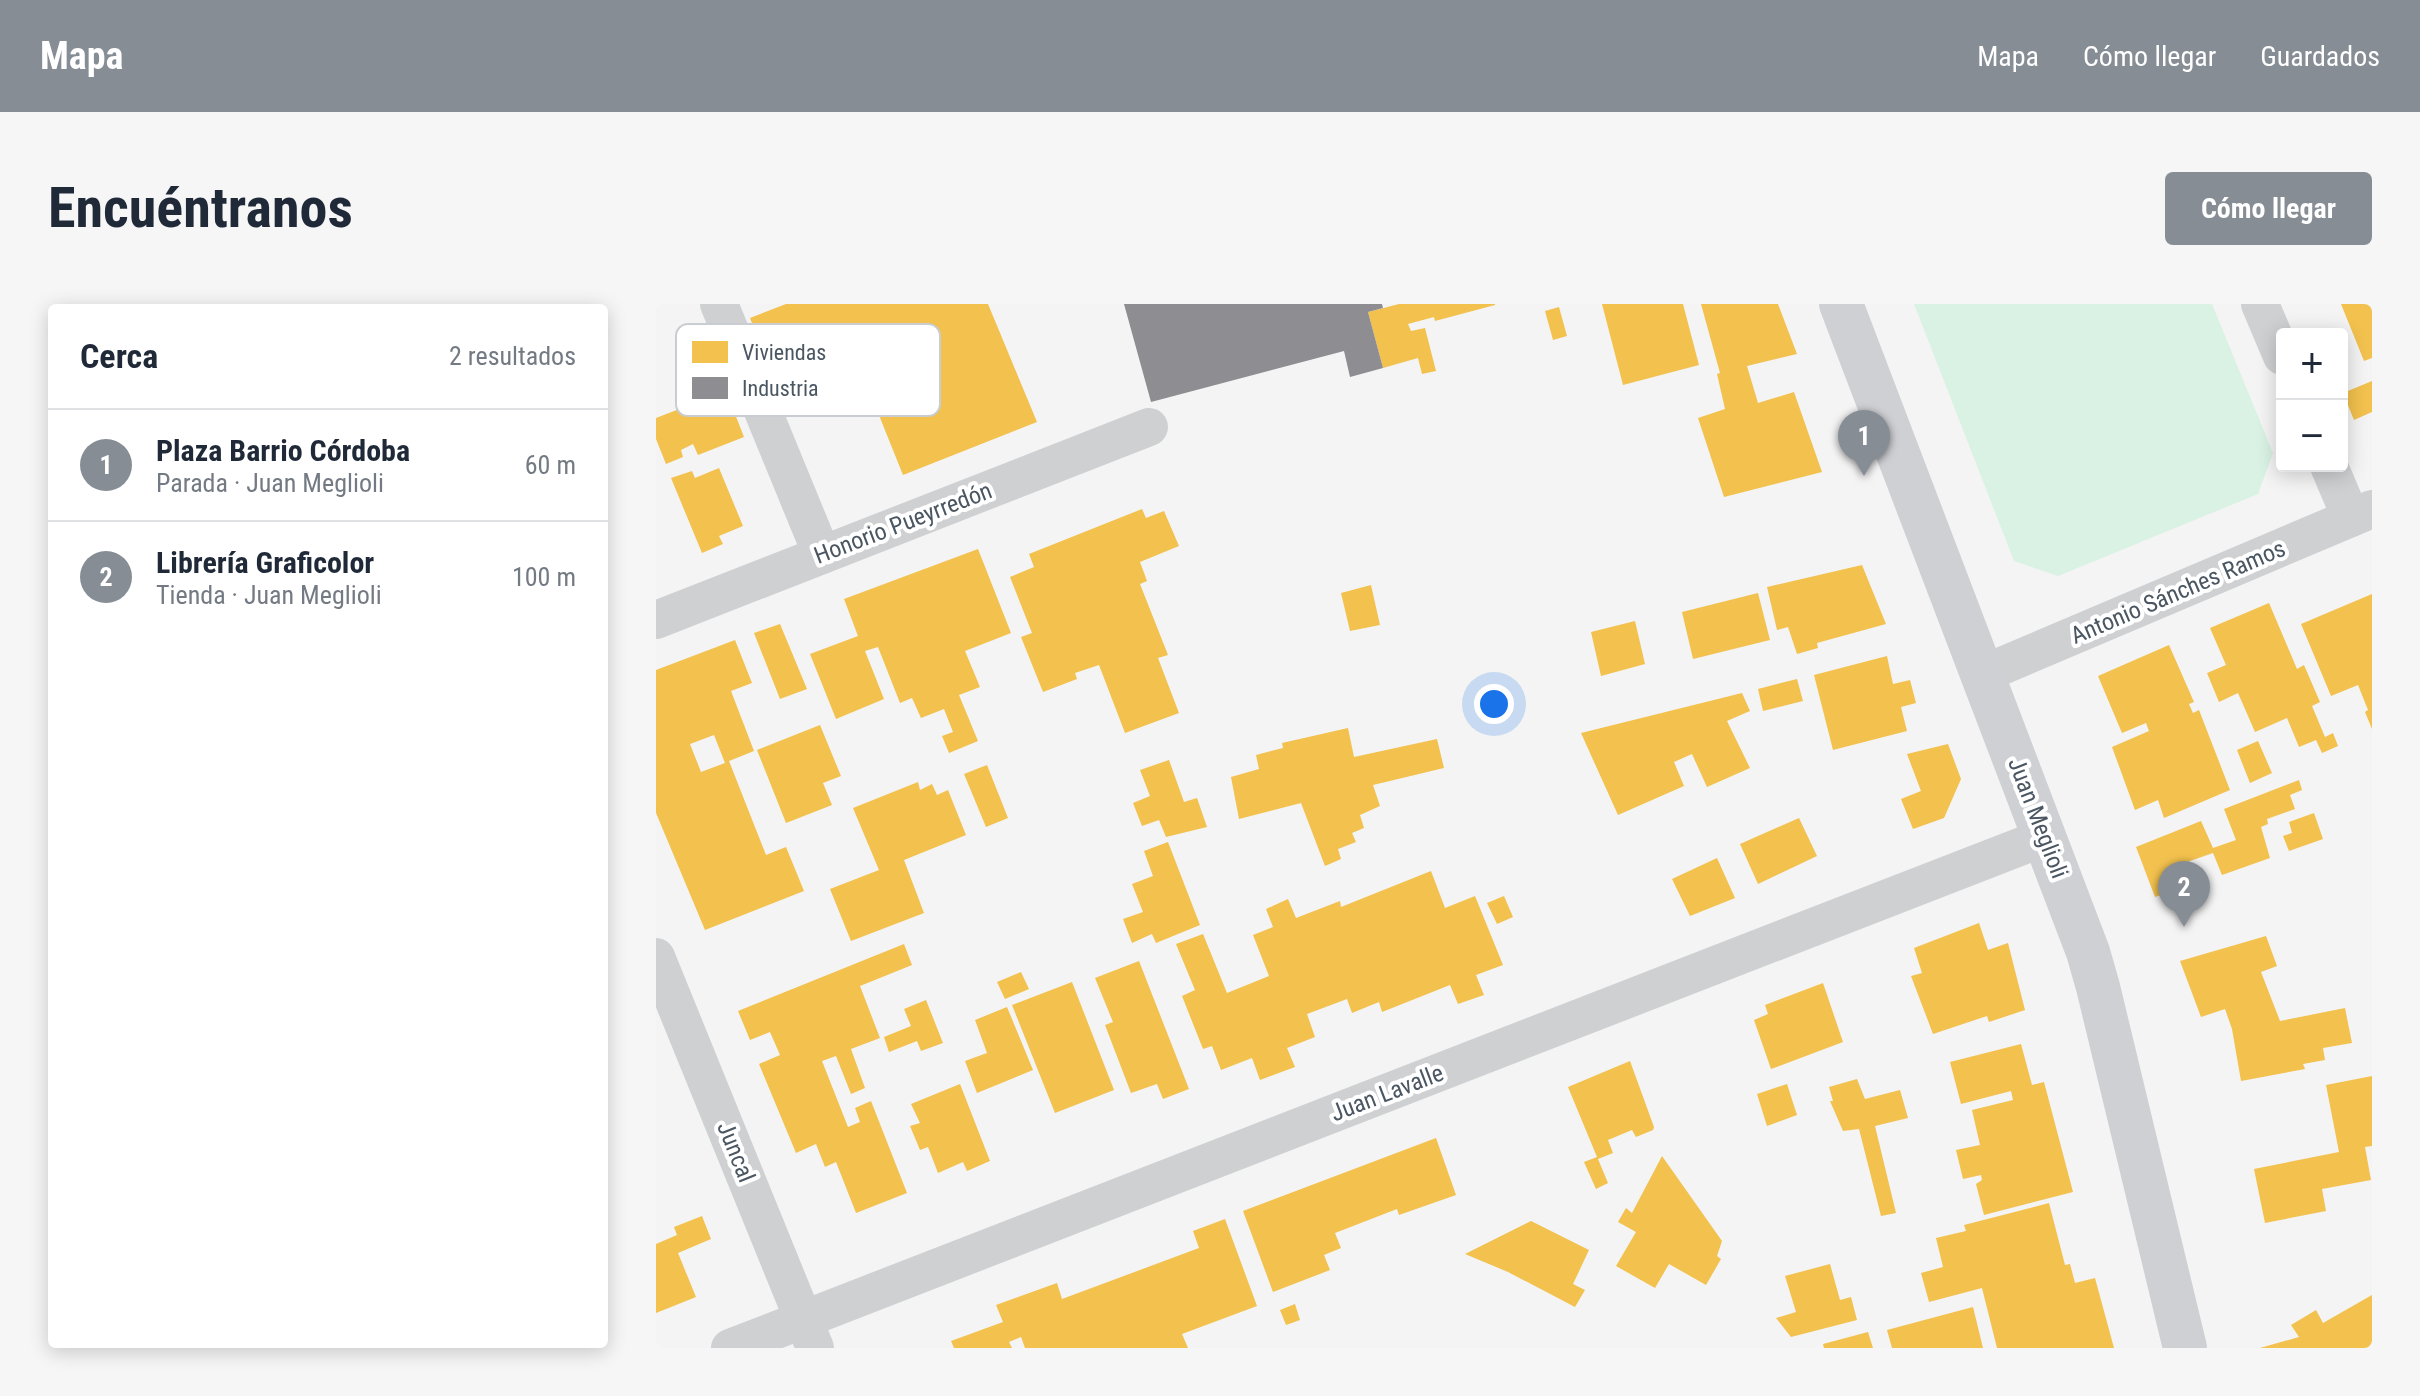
<!DOCTYPE html>
<html lang="es">
<meta charset="utf-8">
<style>
body{margin:0;font-family:"Roboto Condensed",sans-serif;background:#f6f6f7;color:#1f2937}
.controls{position:absolute;right:24px;top:24px;display:grid;overflow:hidden;border-radius:8px;box-shadow:0 4px 20px #0003}
.controls button{width:72px;height:72px;display:grid;place-items:center;padding:0;border:0;border-bottom:2px solid #e0e1e3;background:#fff;color:#1f2937;font:40px sans-serif}
.you{position:absolute;left:838px;top:400px;width:28px;height:28px;margin:-20px;border:6px solid #fff;border-radius:50%;background:#1a73e8;box-shadow:0 0 0 12px #1a73e833}
.badge{display:grid;place-items:center;width:52px;height:52px;border-radius:50%;background:#868d94;color:#fff;font-size:26px;font-weight:700}
.pin{position:absolute;translate:-50% -66px;filter:drop-shadow(0 2px 4px #0008)}
.pin::after{content:'';position:absolute;top:42px;width:28px;height:24px;background:inherit;clip-path:polygon(0 0,100% 0,50% 100%)}
.list{margin:0;padding:0;list-style:none}
h2{display:flex;justify-content:space-between;align-items:center;height:104px;margin:0;padding:0 32px;font-size:34px}
h2 small{font-size:26px;font-weight:400;color:#747a83}
.list li{display:grid;grid-template-columns:52px 1fr auto;gap:24px;align-items:center;box-sizing:border-box;height:112px;padding:0 32px;border-top:2px solid #e0e1e3}
.list b{display:block;font-size:30px;white-space:nowrap}
.list p{margin:0;font-size:26px;white-space:nowrap;color:#747a83}
.list em{font-size:26px;font-style:normal;color:#747a83}
.map{position:relative;flex:none;width:1716px;height:1044px;overflow:hidden;border-radius:8px}
header{display:flex;align-items:center;gap:48px;box-sizing:border-box;height:112px;padding:0 40px;background:#868d94;color:#fff}
header strong{font-size:38px}
nav{display:flex;gap:44px;margin-inline-start:auto;font-size:28px}
.intro{display:flex;align-items:center;justify-content:space-between;box-sizing:border-box;height:192px;padding:0 48px}
h1{margin:0;font-size:56px}
.button{padding:20px 36px;border-radius:8px;background:#868d94;color:#fff;font-size:28px;font-weight:700}
main{display:flex;gap:48px;padding:0 48px}
aside{flex:1;background:#fff;border-radius:8px;box-shadow:0 4px 20px #0003}
.map>svg:first-child{display:block}
.green{fill:#d9f2e3}
.homes{fill:#f2c14e;fill-rule:evenodd}
.industry{fill:#8d8d92}
.lines{fill:none;stroke-linecap:round;stroke-linejoin:round}
.street{stroke:#ced0d2;stroke-width:38}
.secondary{stroke:#ced0d4;stroke-width:44}
.labels{text-anchor:middle;stroke-width:8;stroke-linejoin:round;paint-order:stroke}
.street-label{font-size:24px;fill:#4a5661;stroke:#fff}
.key{fill:#fff;stroke:#c9ccd0;stroke-width:2}
.key-label{font-size:22px;fill:#4a5661}
</style>
<header>
<strong>Mapa</strong>
<nav><a>Mapa</a><a>Cómo llegar</a><a>Guardados</a></nav>
</header>
<div class="intro"><h1>Encuéntranos</h1><a class="button">Cómo llegar</a></div>
<main>
<aside>
<h2>Cerca<small>2 resultados</small></h2>
<ul class="list">
<li><span class="badge">1</span><div><b>Plaza Barrio Córdoba</b><p>Parada · Juan Meglioli</p></div><em>60 m</em></li>
<li><span class="badge">2</span><div><b>Librería Graficolor</b><p>Tienda · Juan Meglioli</p></div><em>100 m</em></li>
</ul>
</aside>
<div class="map">
<svg width="1716" height="1044" viewBox="0 0 1716 1044">
<rect width="100%" height="100%" fill="#f4f4f4"/>
<!-- green -->
<path class="green" d="M1258,0H1556L1617,149L1602,190L1402,272L1358,257Z"/>
<!-- homes -->
<g class="homes">
<path d="M130,0H332L381,118L247,171L188,24L164,33L168,46L136,60L130,47L110,55L94,14Z"/>
<path d="M743,0H839V1L779,17L778,13L752,20L755,27L769,24L780,67L766,70L762,54L727,64L712,8Z"/>
<path d="M946,0H1027L1043,61L967,81Z"/>
<path d="M1045,0H1122L1141,50L1091,62L1102,99L1138,88L1166,168L1068,193L1042,114L1069,105L1061,70L1064,69Z"/>
<path d="M1685,0H1716V54L1708,57Z"/>
<path d="M903,3L911,32L897,36L889,7Z"/>
<path d="M1716,77V108L1698,116L1687,89Z"/>
<path d="M70,87L88,133L42,151L37,140L25,146L27,153L10,160L0,135V114Z"/>
<path d="M63,164L87,222L63,232L67,240L46,249L15,174L36,167L39,174Z"/>
<path d="M486,205L490,214L508,207L523,242L484,258L491,277L484,280L512,351L502,354L523,409L469,429L443,361L419,369L421,375L387,388L365,333L376,329L354,273L378,263L373,250Z"/>
<path d="M322,245L355,329L309,347L324,383L303,391L322,437L293,449L286,432L297,428L288,405L265,414L256,394L244,399L222,343L209,347L228,395L180,415L154,350L202,332L188,295Z"/>
<path d="M1206,261L1230,320L1161,339L1162,344L1141,350L1132,323L1121,326L1111,283Z"/>
<path d="M715,281L724,321L694,327L685,289Z"/>
<path d="M1102,289L1114,336L1037,355L1026,308Z"/>
<path d="M1716,290V425L1709,408L1712,406L1702,381L1675,392L1645,320Z"/>
<path d="M1613,299L1641,365L1648,361L1664,398L1656,402L1669,433L1677,429L1682,442L1666,449L1660,436L1643,443L1631,414L1599,428L1582,389L1563,398L1551,369L1570,361L1554,324Z"/>
<path d="M979,317L989,360L945,372L935,328Z"/>
<path d="M124,320L151,385L124,395L98,329Z"/>
<path d="M79,336L96,379L75,387L98,447L73,457L110,551L130,543L148,587L49,626L0,509V366ZM58,431L69,459L45,468L34,440Z"/>
<path d="M1513,341L1538,398L1533,400L1537,409L1543,406L1574,486L1508,514L1502,496L1479,506L1456,443L1493,427L1490,419L1466,429L1442,372Z"/>
<path d="M1231,352L1237,380L1254,376L1260,399L1245,403L1251,427L1177,446L1158,371Z"/>
<path d="M1141,375L1147,397L1107,407L1102,385Z"/>
<path d="M1086,389L1094,407L1071,417L1094,464L1051,483L1036,450L1018,458L1028,482L962,511L925,429Z"/>
<path d="M164,421L185,472L167,479L176,501L130,519L101,446Z"/>
<path d="M692,424L698,453L781,435L788,464L717,481L724,502L704,511L708,524L696,529L700,538L682,545L685,555L669,562L645,499L583,515L575,473L603,465L600,451L627,444L626,439Z"/>
<path d="M1602,437L1616,469L1594,479L1581,446Z"/>
<path d="M1292,440L1305,475L1288,514L1257,525L1245,495L1265,487L1251,450Z"/>
<path d="M513,456L528,498L541,494L551,523L510,533L503,516L486,522L477,499L494,492L484,466Z"/>
<path d="M331,461L352,514L330,523L308,470Z"/>
<path d="M1643,476L1646,486L1634,491L1639,505L1611,515L1612,520L1605,523L1614,554L1566,571L1557,549L1531,558L1540,579L1499,593L1480,543L1545,517L1557,544L1580,536L1568,505Z"/>
<path d="M262,478L264,486L276,480L281,491L292,486L310,531L248,556L268,609L195,637L174,585L223,566L197,504Z"/>
<path d="M1658,509L1667,535L1633,547L1627,532L1636,529L1633,518Z"/>
<path d="M1143,514L1161,552L1102,580L1084,540Z"/>
<path d="M512,538L544,621L500,639L496,630L476,639L467,615L487,608L476,580L497,572L488,547Z"/>
<path d="M1061,554L1079,594L1034,612L1016,575Z"/>
<path d="M775,567L789,604L819,592L847,661L820,671L828,691L802,700L794,681L726,708L723,698L696,709L691,695L651,710L659,733L631,744L639,763L604,776L596,754L565,766L556,742L547,745L526,692L539,686L520,640L547,630L571,689L613,672L597,631L617,623L610,605L632,595L640,614L684,597L685,603Z"/>
<path d="M848,592L857,613L841,620L831,599Z"/>
<path d="M1323,619L1332,646L1352,639L1369,706L1333,718L1331,712L1277,730L1255,672L1266,669L1258,644Z"/>
<path d="M1610,632L1621,662L1605,668L1624,717L1689,704L1696,739L1667,744L1669,756L1647,760L1649,765L1585,777L1576,725L1569,705L1545,713L1524,657Z"/>
<path d="M248,640L256,661L204,682L224,734L195,745L209,784L195,790L180,752L166,757L192,823L204,818L199,804L215,797L251,889L200,909L180,858L169,863L160,840L140,849L103,760L124,751L114,728L94,736L82,707Z"/>
<path d="M483,657L533,785L507,795L501,780L475,789L449,721L457,718L439,674Z"/>
<path d="M365,668L373,685L349,695L341,678Z"/>
<path d="M416,678L458,786L399,809L356,701Z"/>
<path d="M1167,679L1187,738L1115,765L1098,716L1112,710L1109,701Z"/>
<path d="M270,696L287,739L265,747L261,737L233,748L228,733L255,722L248,705Z"/>
<path d="M351,703L377,766L321,789L309,757L331,749L319,716Z"/>
<path d="M1365,740L1376,781L1388,778L1417,888L1328,911L1320,880L1326,876L1325,871L1307,875L1300,846L1324,841L1316,806L1357,796L1355,787L1305,800L1294,758Z"/>
<path d="M974,757L998,823L997,826L980,833L976,826L952,836L957,849L942,855L952,879L940,885L928,858L941,853L912,783Z"/>
<path d="M1716,772V842L1709,843L1715,876L1666,885L1670,907L1609,919L1598,865L1683,848L1670,781Z"/>
<path d="M1201,775L1209,795L1244,786L1252,814L1219,822L1240,909L1225,912L1203,825L1187,827L1174,797H1177L1173,783Z"/>
<path d="M304,780L334,857L311,867L307,858L282,869L272,843L264,846L254,822L264,819L255,800Z"/>
<path d="M1131,780L1141,811L1111,822L1101,790Z"/>
<path d="M780,834L800,891L743,911L741,905L679,929L685,944L668,951L674,966L617,988L587,907Z"/>
<path d="M1006,852L1066,937L1061,952L1065,955L1050,981L1013,960L999,984L960,962L980,928L962,918L970,904L976,909Z"/>
<path d="M1393,899L1409,961L1414,960L1419,979L1439,974L1458,1044H1341L1326,984L1273,998L1265,969L1287,963L1280,934L1310,927L1308,921Z"/>
<path d="M46,912L55,935L22,949L40,993L0,1009V940L21,931L18,923Z"/>
<path d="M569,915L601,1002L526,1030L532,1044H369L365,1033L353,1038L356,1044H298L295,1037L347,1018L340,1001L401,979L406,995L543,944L537,927Z"/>
<path d="M875,917L933,946L917,980L929,986L919,1003L852,968L809,950Z"/>
<path d="M1174,960L1184,996L1195,993L1201,1016L1135,1033L1120,1014L1140,1008L1129,972Z"/>
<path d="M1716,991V1044H1604L1643,1033L1635,1021L1660,1006L1667,1019Z"/>
<path d="M639,1000L644,1016L630,1021L624,1006Z"/>
<path d="M1317,1003L1327,1044H1236L1231,1026Z"/>
<path d="M1212,1028L1217,1044H1168L1167,1040Z"/>
</g>
<!-- industry -->
<path class="industry" d="M468,0H726L727,4L712,8L727,64L694,73L688,47L495,98Z"/>
<g class="lines">
<!-- street -->
<g class="street">
<path d="M63,0L166,251"/>
<path d="M1604,0L1626,52"/>
<path d="M1673,162L1695,214"/>
<path d="M0,316L493,123"/>
<path d="M1327,370L1716,205"/>
<path d="M0,653L159,1044"/>
<path d="M74,1044L1389,533"/>
</g>
<!-- secondary -->
<path class="secondary" d="M1185,0L1432,648L1442,683L1529,1044"/>
</g>
<g class="labels">
<!-- street labels -->
<g class="street-label">
<text transform="translate(247 219) rotate(-21)" y="8">Honorio Pueyrredón</text>
<text transform="translate(1522 288) rotate(-23)" y="8">Antonio Sánches Ramos</text>
<text transform="translate(1382 514) rotate(69)" y="8">Juan Meglioli</text>
<text transform="translate(731 789) rotate(-21)" y="8">Juan Lavalle</text>
<text transform="translate(80 848) rotate(68)" y="8">Juncal</text>
</g>
</g>
<!-- legend -->
<rect x="20" y="20" width="264" height="92" rx="12" class="key"/>
<rect x="36" y="37" width="36" height="22" fill="#f2c14e"/>
<rect x="36" y="73" width="36" height="22" fill="#8d8d92"/>
<g class="key-label">
<text x="86" y="56">Viviendas</text>
<text x="86" y="92">Industria</text>
</g>
</svg>
<div class="controls">
<button>+</button>
<button>−</button>
</div>
<div class="you"></div>
<div class="pin badge" style="left:1208px;top:172px">1</div>
<div class="pin badge" style="left:1528px;top:623px">2</div>
</div>
</main>
